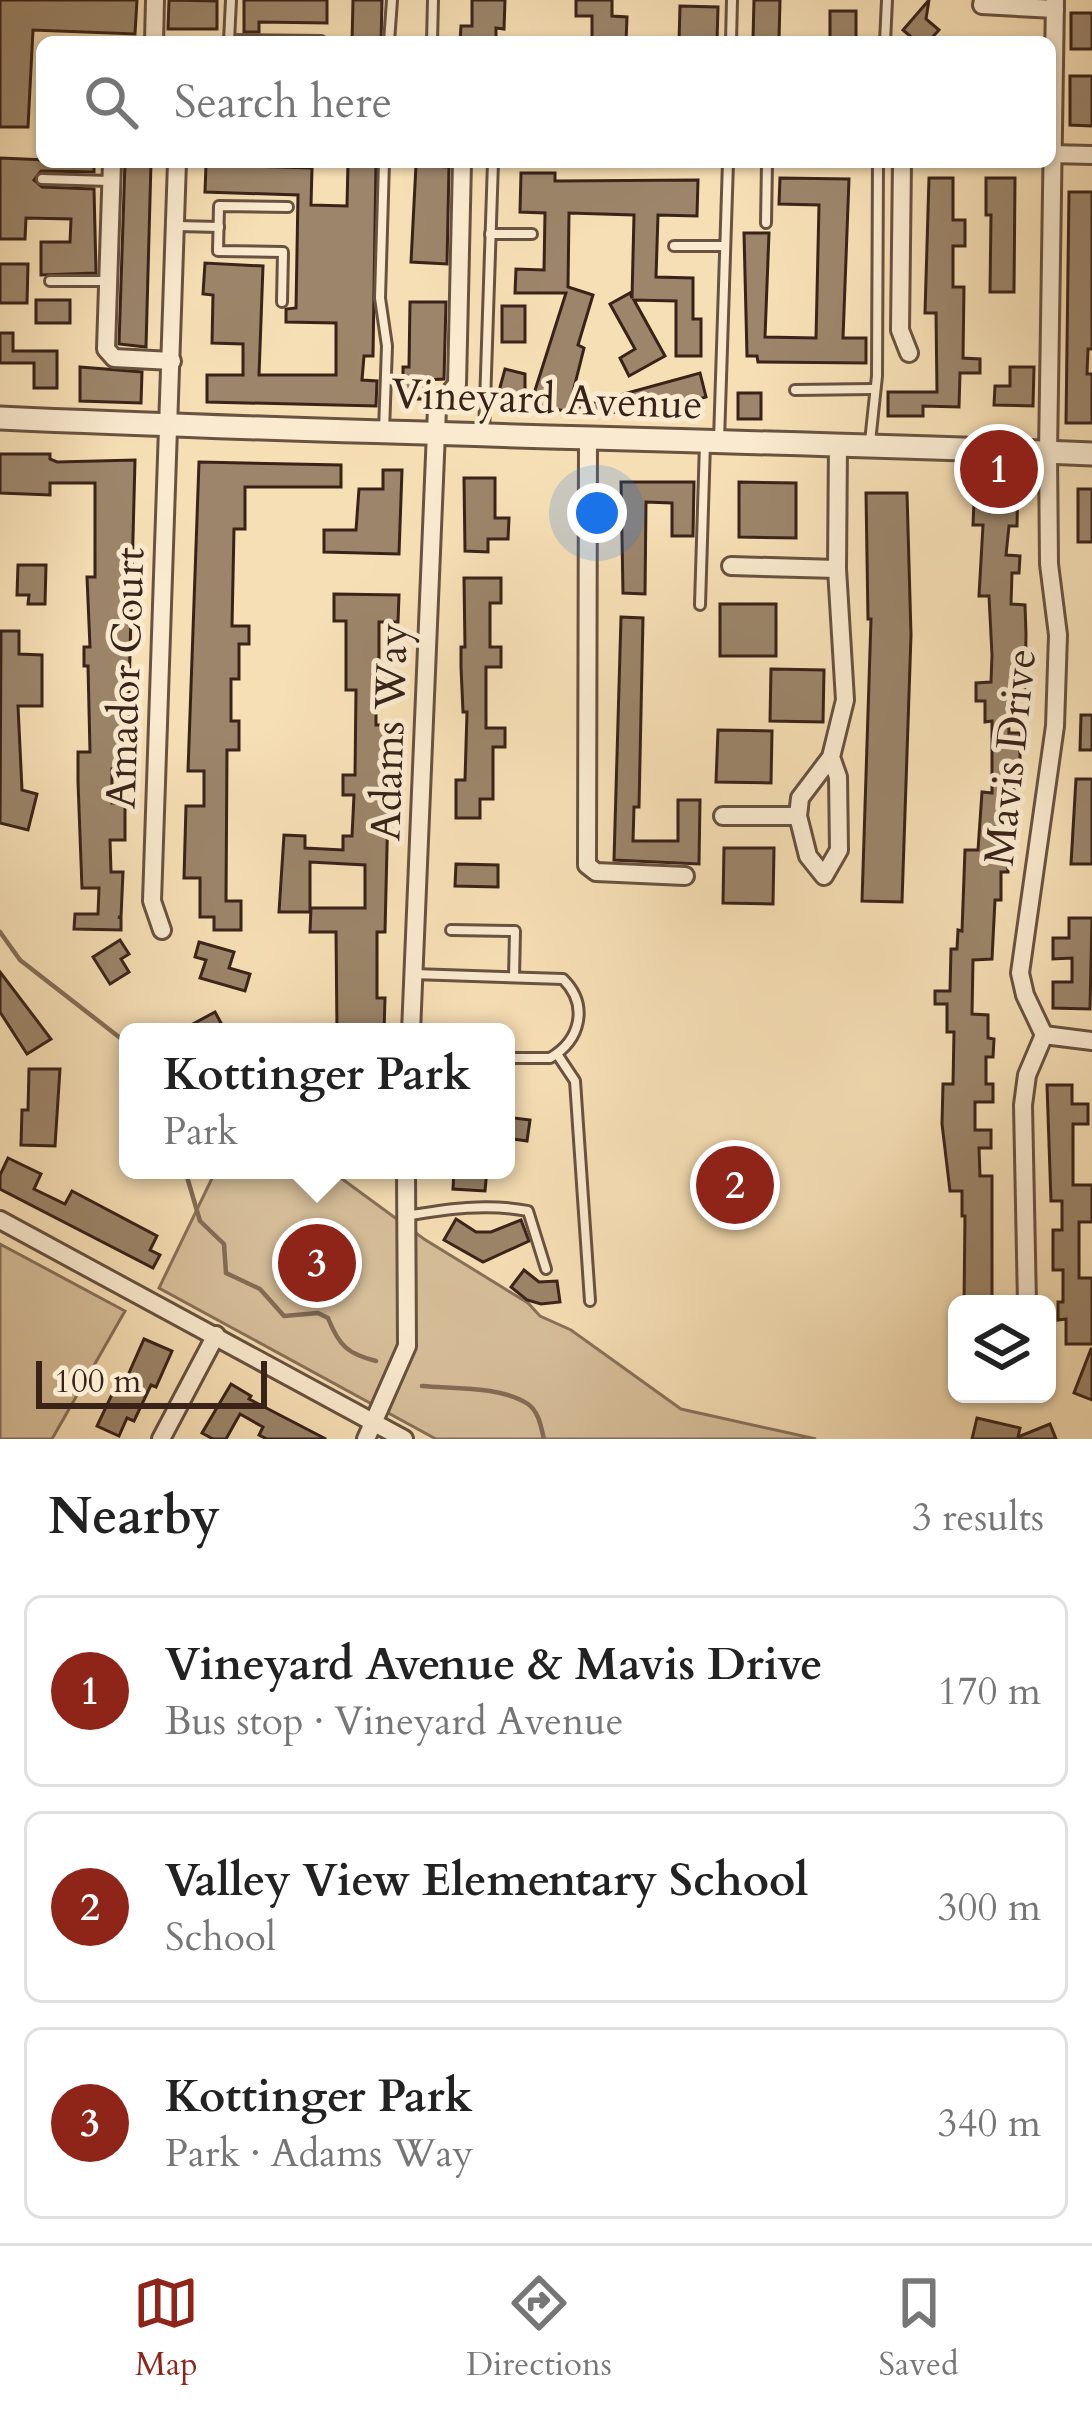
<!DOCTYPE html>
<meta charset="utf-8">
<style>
body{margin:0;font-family:Cardo,serif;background:#f6f6f6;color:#222}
.controls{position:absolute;right:36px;bottom:36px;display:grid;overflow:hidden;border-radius:18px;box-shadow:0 3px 9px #0004}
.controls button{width:108px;height:108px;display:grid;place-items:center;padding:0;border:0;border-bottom:3px solid #e0e0e0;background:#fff;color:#222;font:60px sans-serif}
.scale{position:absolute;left:36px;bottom:30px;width:231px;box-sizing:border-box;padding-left:12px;border:6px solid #392319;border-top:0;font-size:33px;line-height:42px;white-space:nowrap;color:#392319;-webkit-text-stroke:9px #faeacf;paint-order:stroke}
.you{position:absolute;left:597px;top:513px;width:42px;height:42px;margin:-30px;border:9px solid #fff;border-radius:50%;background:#1a73e8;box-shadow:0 0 0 18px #1a73e833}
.badge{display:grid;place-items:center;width:78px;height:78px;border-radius:50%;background:#8f2418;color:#fff;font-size:39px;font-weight:700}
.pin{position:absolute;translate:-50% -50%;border:6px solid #fff;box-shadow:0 3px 12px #0006}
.popup{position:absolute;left:119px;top:1023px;width:396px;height:156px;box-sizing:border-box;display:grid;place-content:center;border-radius:18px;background:#fff;filter:drop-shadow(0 3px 9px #0005);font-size:39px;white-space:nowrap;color:#767676}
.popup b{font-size:45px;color:#222}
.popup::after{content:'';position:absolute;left:50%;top:100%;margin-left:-24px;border:24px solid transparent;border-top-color:#fff}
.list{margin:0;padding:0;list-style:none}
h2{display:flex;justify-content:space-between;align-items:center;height:156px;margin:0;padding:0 48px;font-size:51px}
h2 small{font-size:39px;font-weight:400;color:#767676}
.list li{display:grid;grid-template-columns:78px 1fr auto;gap:36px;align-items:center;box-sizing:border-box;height:192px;margin:0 24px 24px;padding:0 24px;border:3px solid #e0e0e0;border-radius:18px}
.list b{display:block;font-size:45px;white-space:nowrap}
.list p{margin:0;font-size:39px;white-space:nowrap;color:#767676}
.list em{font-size:39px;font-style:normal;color:#767676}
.icon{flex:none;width:66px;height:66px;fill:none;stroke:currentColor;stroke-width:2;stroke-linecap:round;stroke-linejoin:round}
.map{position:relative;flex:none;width:1092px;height:1439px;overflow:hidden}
.search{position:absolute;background:#fff;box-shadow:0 3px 9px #0004;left:36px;right:36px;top:36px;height:132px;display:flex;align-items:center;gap:30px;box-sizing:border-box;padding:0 42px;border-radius:18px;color:#767676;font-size:45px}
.sheet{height:804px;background:#fff}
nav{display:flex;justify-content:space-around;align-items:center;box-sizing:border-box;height:168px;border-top:3px solid #e0e0e0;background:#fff;font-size:33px;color:#767676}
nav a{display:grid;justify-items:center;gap:6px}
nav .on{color:#8f2418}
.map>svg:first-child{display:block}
.green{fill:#d7bf9a;stroke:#88715a;stroke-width:3}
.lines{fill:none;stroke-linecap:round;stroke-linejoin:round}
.stream{stroke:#846d57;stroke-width:4.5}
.building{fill:#9c856a;stroke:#392319;stroke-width:3}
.service-casing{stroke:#685240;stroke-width:14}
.minor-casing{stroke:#685240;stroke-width:22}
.tertiary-casing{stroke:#685240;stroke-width:27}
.service{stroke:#faeacf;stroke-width:8}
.minor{stroke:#faeacf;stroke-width:16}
.tertiary{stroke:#faeacf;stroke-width:21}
.labels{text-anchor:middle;stroke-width:10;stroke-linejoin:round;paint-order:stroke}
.street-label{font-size:42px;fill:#392319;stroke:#faeacf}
</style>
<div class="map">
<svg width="1092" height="1439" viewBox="0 0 1092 1439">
<rect width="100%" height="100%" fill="#f7dfb5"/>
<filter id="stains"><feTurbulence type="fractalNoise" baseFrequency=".00167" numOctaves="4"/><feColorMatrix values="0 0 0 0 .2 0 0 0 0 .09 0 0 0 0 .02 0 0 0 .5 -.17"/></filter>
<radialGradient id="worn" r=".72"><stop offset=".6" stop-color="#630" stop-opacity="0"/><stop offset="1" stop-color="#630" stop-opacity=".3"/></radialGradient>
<!-- green -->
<g class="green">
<path d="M216,1170H330L424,1239L528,1303L540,1316L571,1330L681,1409L816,1439H436L159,1288Z"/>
<path d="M0,1244L125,1311L52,1439H0Z"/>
</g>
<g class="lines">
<!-- stream -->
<g class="stream">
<path d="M0,932L20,960L128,1044"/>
<path d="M185,1170L200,1221L224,1244L226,1273L260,1289L284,1316L318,1313L328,1318C339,1346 348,1354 376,1361"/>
<path d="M422,1386C453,1389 501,1386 528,1404C539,1412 541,1427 544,1439"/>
</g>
</g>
<!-- building -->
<g class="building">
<path d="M0,0H137L135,34L33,30L28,127H0Z"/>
<path d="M169,0L217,1V29H168Z"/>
<path d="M244,0H327V23L259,22V32H244Z"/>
<path d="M353,0H382L381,42H352Z"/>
<path d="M472,0H505L504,29L496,28V42H460L461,26H472Z"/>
<path d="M576,0H612V16L627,17L626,42H592V16H576Z"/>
<path d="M754,0H780L779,40L753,39Z"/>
<path d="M929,0L926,19L939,30L928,42H917L903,30Z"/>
<path d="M680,6L718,7L717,42H679Z"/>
<rect x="830" y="11" width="26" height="31"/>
<rect x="1071" y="13" width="21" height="36"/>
<path d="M1070,76H1092V126L1070,125Z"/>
<path d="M0,158L94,162V172L41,171L34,180L42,187L94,189L96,273L41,275V242H70L71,219L26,218L25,239H0Z"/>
<path d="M125,162H151L146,347L119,344Z"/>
<path d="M348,163L376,164L373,356H364L362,380L377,381L376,406L207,402V375H243V344L212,343L213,295L203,294L205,263L263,266L259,375H336V323L286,322V309L296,308L298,195L205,192L206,165L312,168L311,205L347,206Z"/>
<path d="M416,165L449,167L447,264L411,262Z"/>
<path d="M521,173H555V181L698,180L697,216L658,215L656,277L693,278V319H701V356H676V301L634,300L665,356L629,376L620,358L635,349L610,304L630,293L632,298L634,215L569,213L568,287L593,295L578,345L584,348L568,412L531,403L566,293H515L516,269L544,270L545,213L520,212Z"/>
<path d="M780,178L849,179L843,338H866V363L758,362L757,356H747L744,233H769L765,337L816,338L819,205L779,204Z"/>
<path d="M929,178H953V220H965V246H953V287H964L963,358L980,359V373H960L959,407L923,406V416H888V392H937L936,313H925Z"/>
<path d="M986,178H1015L1014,292H990L991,215H986Z"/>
<path d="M1069,192H1092V349H1088L1087,374H1092V423H1066Z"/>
<path d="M0,264H28L27,303H0Z"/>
<rect x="36" y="300" width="34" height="23"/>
<path d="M410,302H446L444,379L426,380L425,399H403V367H409Z"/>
<rect x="502" y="306" width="23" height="36"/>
<path d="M0,333H13V351H57V388H34V363H0Z"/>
<path d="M80,367L142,372L141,403L80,401Z"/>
<path d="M1010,367H1034L1033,406L994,405L995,386H1010Z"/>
<path d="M505,369L525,374V398L499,391Z"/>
<path d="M700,373L706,397L637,416L636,412L569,413V409Z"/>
<rect x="738" y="393" width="23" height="26"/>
<path d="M0,454H50V459L57,462L135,460L127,769H112V803H125V840H110L111,872H123L121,917H118L121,918V930L74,929L75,914H98L99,888H82L78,782V752H90L88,666H84V647H90L87,577H95V483H50V495L0,493Z"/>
<path d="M199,462L341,465V487H245V529H234L232,626H249V644H239V679H231V721H239V750H227L226,901H241V930H214V917H200V878H184L186,806H204V771H188Z"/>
<path d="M383,470H402L399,554L324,552V530H356L359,489H383Z"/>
<path d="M464,478H495V518H509L508,539H488V552L465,551Z"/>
<path d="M982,481L1018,482L1017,526H1009L1006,555L1020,556L1019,573H1012L1011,604L1025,605L1026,634L1025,699L1008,700L1009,733H1020V773H1014V822H1008V872H1001V900H995L992,959L973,960L972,1014L988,1015V1038L994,1039L993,1057H986V1084H993V1102H975V1130H991V1148H979L980,1176H992V1304H964L965,1216H962V1191H950L942,1124L943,1084H953L954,1032H947V1004H935V991H950L951,949H957L958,930L962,931L965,850H978L982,792L992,793V721L985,722V701H976V683L991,682L992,655L989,596H979L983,525H973L974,502H982Z"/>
<path d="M621,482H694L693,536H672V503L646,502L645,594L623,593Z"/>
<path d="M739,482L796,483V538L739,537Z"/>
<rect x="1078" y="489" width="14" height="53"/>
<path d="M866,493H907L911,635L902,902L862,901L871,619H868Z"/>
<path d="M18,565H46L45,604H28L29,595H17Z"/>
<path d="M464,578H501V603H490V647H501V667H486V728H505V747H493V799H480V818H456V780H465L467,712H463L461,667V647H465Z"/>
<path d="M334,594L399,595L398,622H379V679L397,680V696H376V725H394V764H389L385,932H377V998H385L384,1032H337L336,932H310L311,908H365V865L310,862V912H279L284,835L305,836V848L343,850V836H352L354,795H343V775H355L356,690H346V621H334Z"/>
<rect x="720" y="604" width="56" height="52"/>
<path d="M621,617L643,618L639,807H634L633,841H678V800H700L699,864L614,860Z"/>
<path d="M1,631H19V654L42,655V706H18L22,790L37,794L28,830L0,823Z"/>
<path d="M771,669L824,670L823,722L770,721Z"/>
<path d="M1081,715H1092V750H1080Z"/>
<path d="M718,730L772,731L771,783L716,782Z"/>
<path d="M1076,779H1092V864H1071Z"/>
<path d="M724,848H774L773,904L723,903Z"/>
<path d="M456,864L498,865V887L455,886Z"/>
<path d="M1069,918H1092L1090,1009L1053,1008V982H1072V958L1053,959V938H1069Z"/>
<path d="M120,940L129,954L121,959L129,972L110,984L93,957Z"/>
<path d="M199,942L234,952L229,968L250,974L245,991L200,978L206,960L195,957Z"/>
<path d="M0,972L51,1039L27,1054L0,1012Z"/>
<path d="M215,1012L226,1032H178Z"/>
<path d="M29,1069H60L55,1146L21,1145L22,1110H28Z"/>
<path d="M1047,1085H1072V1104H1088V1124H1073V1185H1092V1222H1079V1278H1092V1344H1066V1319L1058,1320V1302H1063V1270H1053V1230H1062V1201H1051Z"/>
<path d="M506,1117L530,1120L527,1141L506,1138Z"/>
<path d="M8,1158L41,1174L34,1189L65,1204L72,1191L157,1236L150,1250L160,1255L153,1268L0,1189V1175Z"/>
<path d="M454,1170H487L485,1191L453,1189Z"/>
<path d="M456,1219L476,1232H491L521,1220L529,1241L483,1262L444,1240Z"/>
<path d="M524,1270L539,1282L557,1281L560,1302L541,1304L527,1300L511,1287Z"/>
<path d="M144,1339L172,1351L156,1387L151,1385L134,1421L127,1418L119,1436L97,1426L115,1388L121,1391Z"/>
<path d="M1091,1349H1092V1400L1074,1393Z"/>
<path d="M231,1384L251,1396L249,1399L326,1439H267L259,1435L263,1427L240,1414L226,1439H213L202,1433Z"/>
<path d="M977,1418L1020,1428L1018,1437L1050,1424L1056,1439H972Z"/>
</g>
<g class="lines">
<defs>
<g id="service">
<path d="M229,40L321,41"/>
<path d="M229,41L231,0"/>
<path d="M389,42L392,0"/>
<path d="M432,42L433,0"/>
<path d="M731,42L732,0"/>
<path d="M885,42L887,0"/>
<path d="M42,179L110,181"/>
<path d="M766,223L767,162"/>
<path d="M178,226L219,227"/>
<path d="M490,234H532"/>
<path d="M674,246H725"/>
<path d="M50,281H107"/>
<path d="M282,302L283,252L218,251L219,206L288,207"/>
<path d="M795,390L872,389"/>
<path d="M384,431L387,346L380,298L384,162"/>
<path d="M484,434L493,162"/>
<path d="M719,440L728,162"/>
<path d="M870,442L877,376L878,162"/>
<path d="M700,605L705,443"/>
<path d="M451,930L515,931L514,977"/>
<path d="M413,974L563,979C589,1005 581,1040 550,1058H506"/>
<path d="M557,1054L575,1081L590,1301"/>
<path d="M406,1216C447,1209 487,1203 528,1211L546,1269"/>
</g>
<g id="minor">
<path d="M983,0L982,5L1055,9"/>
<path d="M154,42L155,0"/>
<path d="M1050,154L1092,155"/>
<path d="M112,162L106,349L114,358L172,361"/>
<path d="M902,162L900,330L909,353"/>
<path d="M588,438L587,865L596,872L685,876"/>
<path d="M731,566L837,569"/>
<path d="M831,757L838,777L839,850L824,876L808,856L798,816L800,798L831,757L845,700L837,569L838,443"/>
<path d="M723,816H798"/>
<path d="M162,930L152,901L177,162"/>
<path d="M411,1032L437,408L457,384L462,162"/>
<path d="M1044,1035L1025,995L1020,973L1055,726L1058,635L1049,564L1048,452L1055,0"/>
<path d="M1044,1035L1092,1041"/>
<path d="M0,1220L404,1439"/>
<path d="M1027,1304L1023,1105L1027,1075L1044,1035"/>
<path d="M161,1439L216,1335"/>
<path d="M366,1439L407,1346L406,1170"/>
</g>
<path id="tertiary" d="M0,418C364,435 728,439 1092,454"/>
</defs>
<!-- service casing -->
<use href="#service" class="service-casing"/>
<!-- minor casing -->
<use href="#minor" class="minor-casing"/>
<!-- tertiary casing -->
<use href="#tertiary" class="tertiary-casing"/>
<!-- service -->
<use href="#service" class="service"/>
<!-- minor -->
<use href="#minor" class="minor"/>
<!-- tertiary -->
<use href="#tertiary" class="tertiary"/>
</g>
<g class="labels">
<!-- street labels -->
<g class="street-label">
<text transform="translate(547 398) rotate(2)" y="15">Vineyard Avenue</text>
<text transform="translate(124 678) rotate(-88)" y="15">Amador Court</text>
<text transform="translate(388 732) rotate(-88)" y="15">Adams Way</text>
<text transform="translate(1009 757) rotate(-84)" y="15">Mavis Drive</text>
</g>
</g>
<rect width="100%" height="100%" filter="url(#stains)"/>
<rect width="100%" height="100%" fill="url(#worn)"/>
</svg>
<div class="controls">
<button><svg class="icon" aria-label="layers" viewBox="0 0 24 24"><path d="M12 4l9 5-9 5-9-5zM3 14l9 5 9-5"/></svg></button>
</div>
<div class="scale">100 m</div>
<div class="you"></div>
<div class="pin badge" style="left:999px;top:469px">1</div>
<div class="pin badge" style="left:735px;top:1185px">2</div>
<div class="pin badge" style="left:317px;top:1263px">3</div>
<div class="popup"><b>Kottinger Park</b>Park</div>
<div class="search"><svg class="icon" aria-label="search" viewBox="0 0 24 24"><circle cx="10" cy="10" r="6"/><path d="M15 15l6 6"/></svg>Search here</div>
</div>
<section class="sheet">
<h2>Nearby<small>3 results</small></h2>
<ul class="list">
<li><span class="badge">1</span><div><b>Vineyard Avenue &amp; Mavis Drive</b><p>Bus stop · Vineyard Avenue</p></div><em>170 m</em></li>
<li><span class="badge">2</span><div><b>Valley View Elementary School</b><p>School</p></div><em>300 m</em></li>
<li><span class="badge">3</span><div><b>Kottinger Park</b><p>Park · Adams Way</p></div><em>340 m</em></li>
</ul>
</section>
<nav>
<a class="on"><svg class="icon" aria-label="map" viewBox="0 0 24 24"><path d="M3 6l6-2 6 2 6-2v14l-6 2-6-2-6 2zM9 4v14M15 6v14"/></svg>Map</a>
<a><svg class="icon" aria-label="directions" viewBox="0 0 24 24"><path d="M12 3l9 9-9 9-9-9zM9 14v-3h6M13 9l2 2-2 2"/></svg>Directions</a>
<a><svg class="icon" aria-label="saved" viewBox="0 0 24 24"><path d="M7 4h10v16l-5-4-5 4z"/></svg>Saved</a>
</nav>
